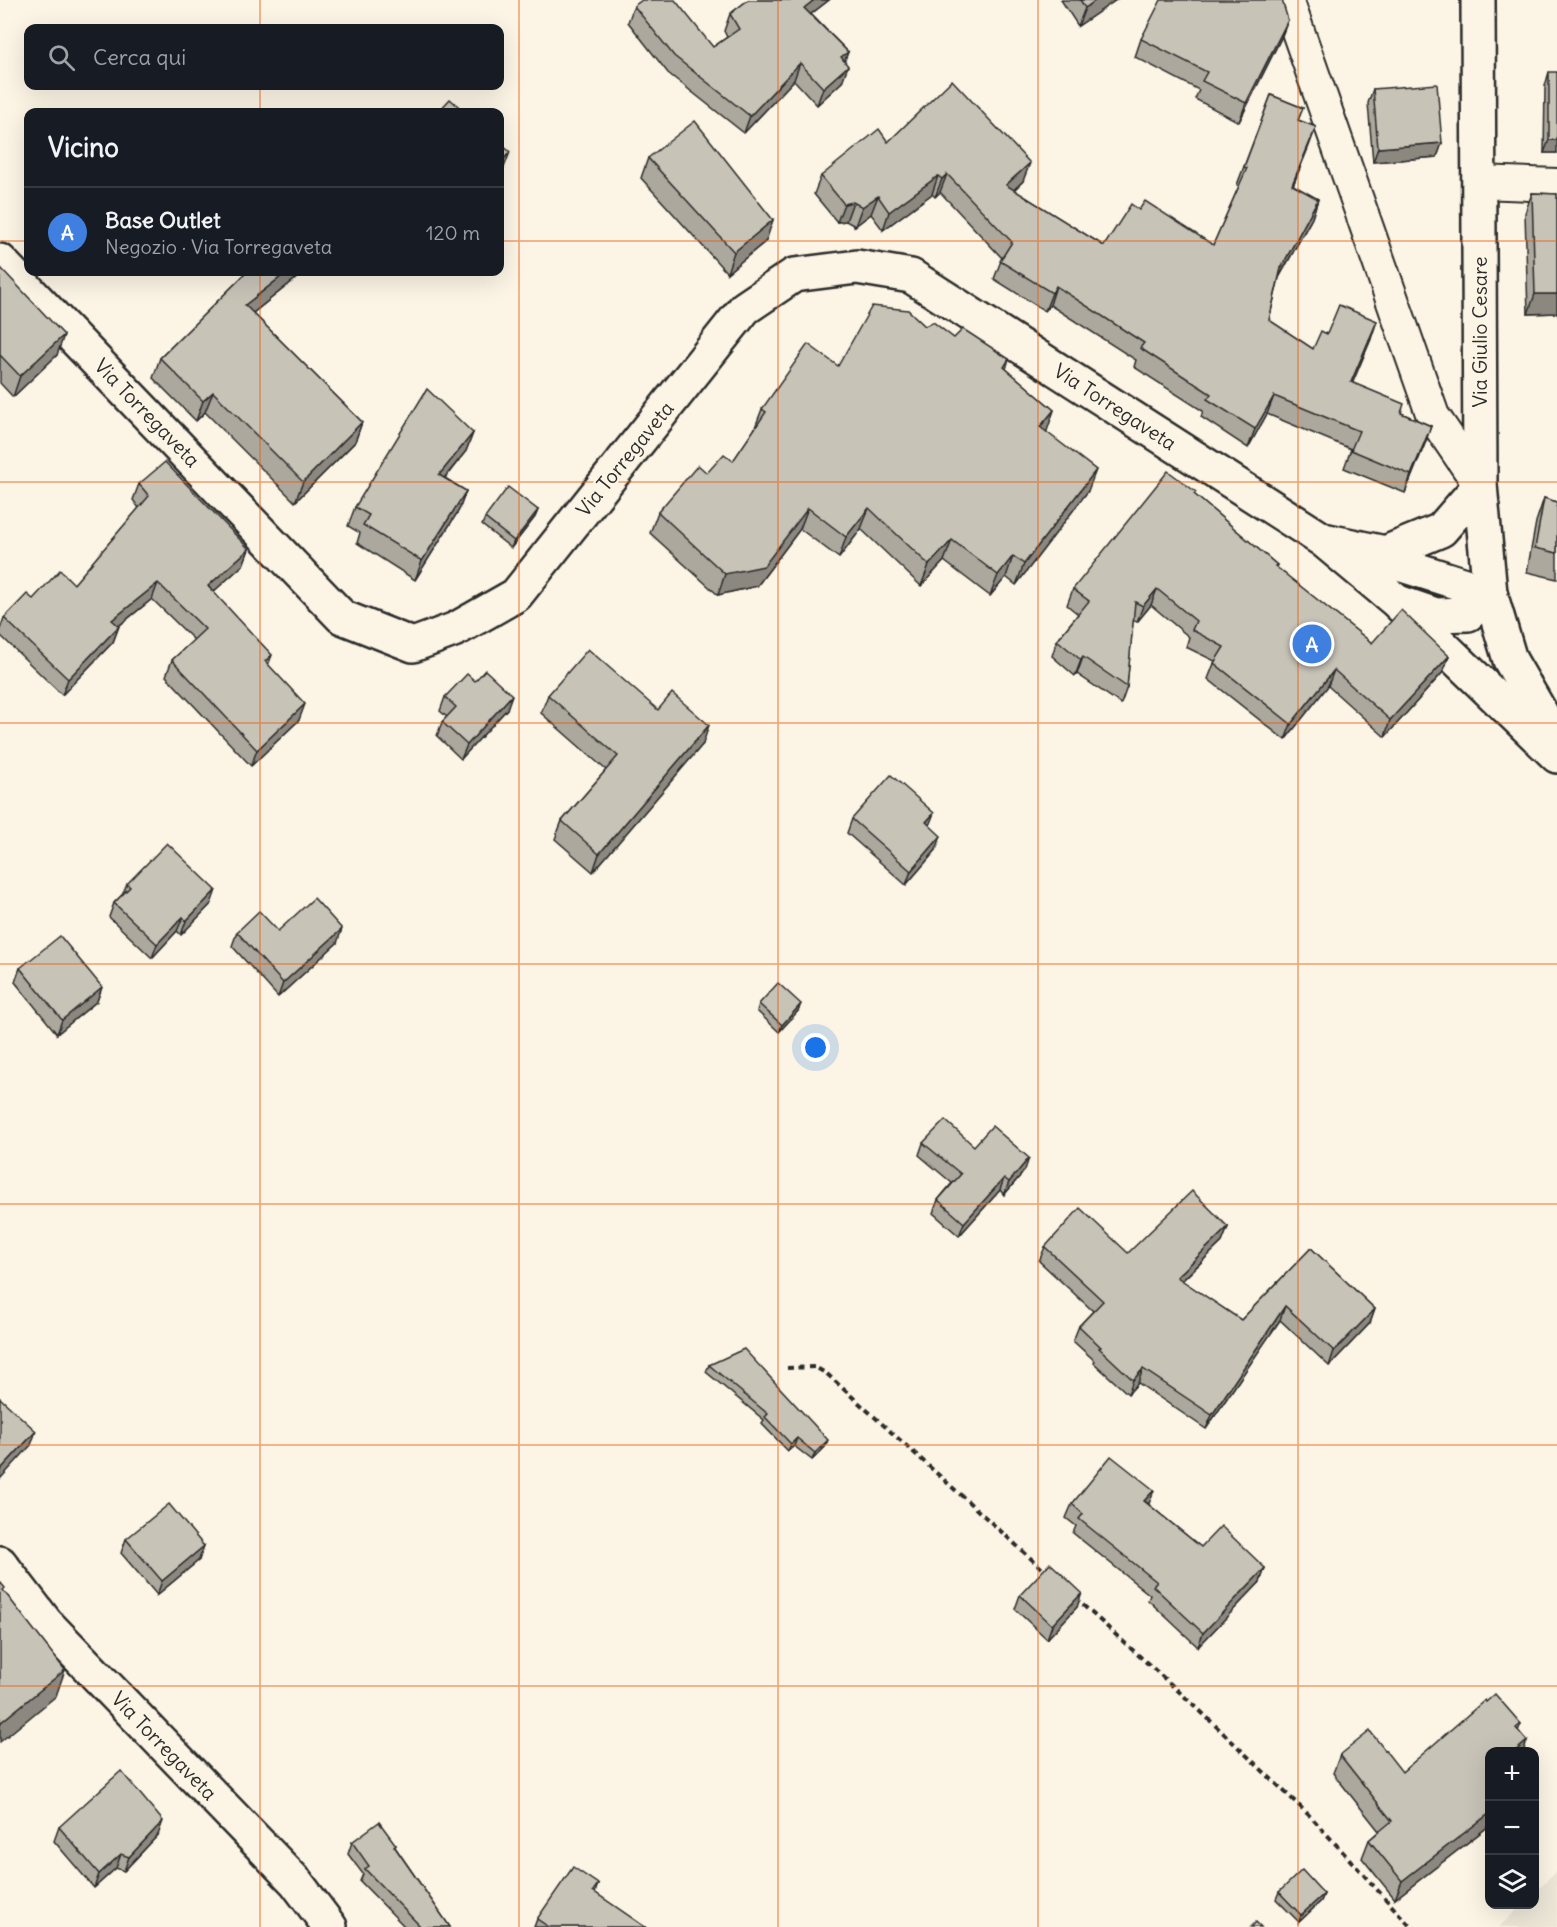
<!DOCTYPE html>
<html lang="it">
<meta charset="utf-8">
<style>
body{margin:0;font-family:Delius,sans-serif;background:#242831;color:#f1f3f6}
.controls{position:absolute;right:18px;bottom:18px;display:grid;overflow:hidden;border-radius:12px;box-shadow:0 6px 24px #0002}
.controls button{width:54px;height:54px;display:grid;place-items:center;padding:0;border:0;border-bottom:2px solid #363941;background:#171b24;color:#f1f3f6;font:30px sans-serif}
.you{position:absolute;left:816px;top:1048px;width:21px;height:21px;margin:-15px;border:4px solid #fff;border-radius:50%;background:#1a73e8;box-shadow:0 0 0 9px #1a73e833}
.badge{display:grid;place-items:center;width:39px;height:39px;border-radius:50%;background:#c8321e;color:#fff;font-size:20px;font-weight:700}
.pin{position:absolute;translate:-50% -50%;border:3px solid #fff;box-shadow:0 2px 6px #0006}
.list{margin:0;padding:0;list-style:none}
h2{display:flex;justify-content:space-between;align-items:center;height:78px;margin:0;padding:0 24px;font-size:26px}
h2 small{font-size:20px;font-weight:400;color:#9ea1a6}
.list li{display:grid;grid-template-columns:39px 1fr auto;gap:18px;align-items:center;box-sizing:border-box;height:90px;padding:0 24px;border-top:2px solid #363941}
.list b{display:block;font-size:22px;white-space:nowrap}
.list p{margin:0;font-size:20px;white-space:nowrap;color:#9ea1a6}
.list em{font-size:20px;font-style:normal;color:#9ea1a6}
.icon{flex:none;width:33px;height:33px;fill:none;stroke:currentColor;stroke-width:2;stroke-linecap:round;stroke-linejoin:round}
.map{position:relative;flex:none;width:1557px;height:1927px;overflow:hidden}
.search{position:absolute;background:#171b24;box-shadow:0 6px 24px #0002;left:24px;top:24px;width:480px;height:66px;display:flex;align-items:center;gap:15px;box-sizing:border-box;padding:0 21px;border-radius:12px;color:#9ea1a6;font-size:22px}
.panel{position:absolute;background:#171b24;box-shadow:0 6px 24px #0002;left:24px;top:108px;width:480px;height:168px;border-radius:12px}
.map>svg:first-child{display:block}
.built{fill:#ece6d7}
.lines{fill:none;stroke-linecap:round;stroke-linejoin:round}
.street-casing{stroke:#2b2b2b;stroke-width:36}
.secondary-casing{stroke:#2b2b2b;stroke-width:38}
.path{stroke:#2b2b2b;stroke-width:4;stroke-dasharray:6 4.5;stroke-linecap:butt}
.street{stroke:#fcf5e5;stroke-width:32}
.secondary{stroke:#fcf5e5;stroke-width:33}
.wall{fill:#aca89d;stroke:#2b2b2b;stroke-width:1.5}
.shaded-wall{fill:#8c8880;stroke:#2b2b2b;stroke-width:1.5}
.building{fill:#c8c3b7;stroke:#2b2b2b;stroke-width:1.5}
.grid{fill:none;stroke:#e8590c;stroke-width:1.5;stroke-opacity:0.55}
.labels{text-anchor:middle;stroke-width:4.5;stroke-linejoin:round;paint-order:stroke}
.street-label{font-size:20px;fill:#2b2b2b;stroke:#fcf5e5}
</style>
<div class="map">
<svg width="1557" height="1927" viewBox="0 0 1557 1927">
<rect width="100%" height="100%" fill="#fcf5e5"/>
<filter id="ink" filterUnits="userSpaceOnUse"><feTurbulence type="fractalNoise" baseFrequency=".0167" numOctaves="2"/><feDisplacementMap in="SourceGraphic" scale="12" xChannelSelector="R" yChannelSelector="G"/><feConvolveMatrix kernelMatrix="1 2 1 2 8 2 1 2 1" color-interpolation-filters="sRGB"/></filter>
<g filter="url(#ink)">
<!-- built -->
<path class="built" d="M1557,1870V1927H1499L1522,1905L1534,1904L1535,1892Z"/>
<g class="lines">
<defs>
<g id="street">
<path d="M1287,0L1433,416L1480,485"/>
<path d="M1479,182L1557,185"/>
</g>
<g id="secondary">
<path d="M1478,0L1480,485L1490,593L1510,660L1557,741"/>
<path d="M0,261L342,617L413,645L456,629L516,595L745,308L794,275L857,267L911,276L1323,540L1396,601L1557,756"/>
<path d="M1328,541L1385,553L1441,530L1480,485"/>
<path d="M1368,554L1490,593"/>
<path d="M1401,603L1436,615L1468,614L1490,593"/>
<path d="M0,1563L46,1623L296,1882L330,1927"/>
</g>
</defs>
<!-- street casing -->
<use href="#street" class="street-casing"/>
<!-- secondary casing -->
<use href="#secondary" class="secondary-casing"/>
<!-- path -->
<g class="path">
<path d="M787,1368L815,1367L827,1374L1047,1573"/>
<path d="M1075,1598L1196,1707L1312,1818L1411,1927"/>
</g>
<!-- street -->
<use href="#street" class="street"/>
<!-- secondary -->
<use href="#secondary" class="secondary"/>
</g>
<!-- wall -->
<g class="wall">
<path d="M748,0H829L811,14L848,52L844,61L842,82L817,105L794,80L744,133L668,73L628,22L634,6L713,47L727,37L724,31L730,14Z"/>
<path d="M1061,0H1116L1078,26Z"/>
<path d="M1288,20L1281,38L1239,122L1195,99L1199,90L1135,57L1141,39Z"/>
<path d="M1549,72L1557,153H1544L1545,86Z"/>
<path d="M1373,89L1442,143L1437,157L1373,162L1368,103Z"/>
<path d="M1271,95L1303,108L1298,120L1316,127L1293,185L1318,199L1312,218L1279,278L1269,320L1313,349L1327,334L1371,339L1352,383L1401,413L1431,426L1405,493L1344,468L1351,449L1267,414L1248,448L1201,417L1203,411L1134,367L1136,360L1050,305L1045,311L994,279L1002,258L940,192L935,197L932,194L883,230L871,214L855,226L846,221L837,222L814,194L821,176L888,142L1023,181L1014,190L1104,246L1139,210L1213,245L1239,186L1237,185Z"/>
<path d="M648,158L766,241L727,273L641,178Z"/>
<path d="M1532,193L1557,194V313L1528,314L1525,213Z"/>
<path d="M0,267L57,355L13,397L0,383Z"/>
<path d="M247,272H304L253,313L362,422L355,442L295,502L205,412L196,421L153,378L160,358Z"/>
<path d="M925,326L954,338L1009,359L1006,369L1054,410L1046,431L1088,491L1016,585L1006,577L990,596L944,561L921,586L861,529L839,558L800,529L757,586L718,595L650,533L658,512L707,473L733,461L754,430L762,409L838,366Z"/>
<path d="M473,433L466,451L445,478L466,491L459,510L415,580L357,543L360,533L348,526L355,507Z"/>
<path d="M139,484L249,549L243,565L213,592L268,665L299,720L251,766L166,676L172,660L194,640L152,599L119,626L113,642L62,695L0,635V629L4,618L33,599L74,584L139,508L133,500Z"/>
<path d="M1195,495L1277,565L1276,567L1372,643L1449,656L1443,672L1385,737L1328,686L1285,740L1208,679L1215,661L1186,647L1189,637L1151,605L1137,622L1133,620L1127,687L1121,704L1077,674L1075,676L1052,656L1057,640L1078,614L1067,605L1073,589Z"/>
<path d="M1544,498L1557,502V579L1527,572L1536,522Z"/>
<path d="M538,510L535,517L511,548L482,525L485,518Z"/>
<path d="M548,695L658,710L703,744L593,872L555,839L562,821L606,770L541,713Z"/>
<path d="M445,697L507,709L461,759L437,736L442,722L447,717L440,711Z"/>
<path d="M852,819L929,825L936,850L906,885L847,833Z"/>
<path d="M127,884L211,904L181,935L177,931L152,958L109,917L114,903L122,895Z"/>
<path d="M278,931L337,943L278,997L232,946L237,932Z"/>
<path d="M20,968L102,987L97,1001L57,1034L15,982Z"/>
<path d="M759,1004L798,1011L779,1032L757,1011Z"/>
<path d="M923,1143L974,1146L1025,1170L1004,1195L1000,1190L959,1236L933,1213L938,1200L952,1183L919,1155Z"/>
<path d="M1228,1227L1222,1242L1182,1281L1241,1320L1311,1248L1375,1309L1370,1323L1329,1366L1280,1320L1206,1429L1138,1383L1128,1394L1094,1363L1095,1361L1073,1341L1079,1326L1093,1311L1039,1261L1045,1247L1128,1253Z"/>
<path d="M709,1365L825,1447L812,1460L794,1446L788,1451L762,1424L764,1420L706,1372Z"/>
<path d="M1072,1504H1148L1201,1547L1265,1568L1260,1582L1198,1647L1148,1600L1150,1595L1073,1533L1076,1526L1066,1518Z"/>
<path d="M126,1539L199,1560L157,1595L121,1553Z"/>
<path d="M1020,1595L1077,1607L1047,1639L1015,1609Z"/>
<path d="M1486,1702L1521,1724L1518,1731L1490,1752L1485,1829L1395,1899L1362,1858L1369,1840L1379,1831L1333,1773L1340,1755L1402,1772Z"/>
<path d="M59,1827L158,1835L124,1871L116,1868L94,1888L54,1841Z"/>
<path d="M352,1842L396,1845L395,1847L450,1927H405L360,1881L363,1874L348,1854Z"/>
<path d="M598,1884L595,1893L645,1927H534L537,1919Z"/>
<path d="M1279,1892L1324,1894L1321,1901L1299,1922L1276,1899Z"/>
</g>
<!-- shaded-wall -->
<g class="shaded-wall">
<path d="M814,0H829L798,24L804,8Z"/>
<path d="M1096,0H1116L1078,26L1085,8Z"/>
<path d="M1288,20L1281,38L1239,122L1246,103Z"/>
<path d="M848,52L842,68L841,57Z"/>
<path d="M800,63L794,80L744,133L750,116Z"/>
<path d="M848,66L842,82L817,105L823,88Z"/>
<path d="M1316,127L1309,146L1286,203L1292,185Z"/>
<path d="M1549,140H1557V153H1544Z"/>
<path d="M1442,143L1437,157L1373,162L1378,148Z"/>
<path d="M510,152L502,173L500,176V163Z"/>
<path d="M1030,163L1023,181L1000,203L1006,185Z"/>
<path d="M947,174L940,192L935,197L942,179Z"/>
<path d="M938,176L932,194L883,230L889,212Z"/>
<path d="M878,196L871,214L855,226L862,207Z"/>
<path d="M1318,199L1312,218L1274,286L1281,268Z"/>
<path d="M853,202L846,221L837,222L844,204Z"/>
<path d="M773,220L766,241L727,273L734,252Z"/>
<path d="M287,272H304L238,325L245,305Z"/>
<path d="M1056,286L1050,305L1045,311L1052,293Z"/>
<path d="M1535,294H1557V313L1528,314Z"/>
<path d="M1377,321L1371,339L1345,401L1351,382Z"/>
<path d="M64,335L57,355L13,397L20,376Z"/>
<path d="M213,392L205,412L196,421L203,401Z"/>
<path d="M1274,396L1267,414L1248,448L1255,429Z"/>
<path d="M1054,410L1047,431L1033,448L1040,427Z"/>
<path d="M362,422L355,442L295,502L303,482Z"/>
<path d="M1431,426L1425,444L1405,493L1411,475Z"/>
<path d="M473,433L466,451L432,493L439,475Z"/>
<path d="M1096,470L1088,491L1016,585L1024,564Z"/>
<path d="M466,491L459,510L415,580L422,561Z"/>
<path d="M808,508L800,529L757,586L718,595L725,574Z"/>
<path d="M869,508L861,529L839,558L846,537Z"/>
<path d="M538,510L535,517L511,548L514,541Z"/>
<path d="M952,540L944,561L921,586L929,565Z"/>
<path d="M249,549L243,565L202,602L208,586Z"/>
<path d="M1013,556L1006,577L990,596L998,575Z"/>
<path d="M158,583L152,599L106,636L112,620Z"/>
<path d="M1157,589L1151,605L1137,622L1143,606Z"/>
<path d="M119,626L113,642L62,695L68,679Z"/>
<path d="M272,655L266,671L265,661Z"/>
<path d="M1449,656L1443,672L1385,737L1390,720Z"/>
<path d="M1083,657L1077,674L1075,676L1081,660Z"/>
<path d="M1334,670L1328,686L1285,740L1291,724Z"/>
<path d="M512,695L507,709L461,759L467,745Z"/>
<path d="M305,704L299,720L251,766L257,750Z"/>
<path d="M709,725L703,744L593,872L599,854Z"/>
<path d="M934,813L929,826L926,822Z"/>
<path d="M941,836L936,850L906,885L911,871Z"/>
<path d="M216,890L211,904L181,935L186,921Z"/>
<path d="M183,917L177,931L152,958L157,944Z"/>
<path d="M342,929L337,943L278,997L283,983Z"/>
<path d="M102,987L97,1001L57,1034L62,1020Z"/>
<path d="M801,1004L798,1011L779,1032L782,1025Z"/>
<path d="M1029,1158L1025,1170L1004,1195L1009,1182Z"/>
<path d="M1004,1178L1000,1190L959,1236L964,1223Z"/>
<path d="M1228,1227L1222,1242L1171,1291L1177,1277Z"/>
<path d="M1285,1306L1280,1320L1206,1429L1212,1415Z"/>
<path d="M1375,1309L1370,1323L1329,1366L1334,1351Z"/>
<path d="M1143,1369L1138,1383L1128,1394L1133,1380Z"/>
<path d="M36,1431L31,1445L0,1479V1470Z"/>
<path d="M797,1438L794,1446L788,1451L791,1444Z"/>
<path d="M828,1440L825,1447L812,1460L815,1453Z"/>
<path d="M1154,1490L1149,1504L1144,1501Z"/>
<path d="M204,1546L199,1560L157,1595L162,1581Z"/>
<path d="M1265,1568L1260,1582L1198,1647L1203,1633Z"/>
<path d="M1082,1593L1077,1607L1047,1639L1052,1625Z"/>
<path d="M65,1670L56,1696L0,1742V1726L1,1722Z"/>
<path d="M1527,1741L1523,1752H1514Z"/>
<path d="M1490,1813V1825L1485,1829L1395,1899L1402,1881Z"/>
<path d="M163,1821L158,1835L124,1871L129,1857Z"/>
<path d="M121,1854L116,1868L94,1888L99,1874Z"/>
<path d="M1324,1894L1321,1901L1299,1922L1301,1915Z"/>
</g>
<!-- building -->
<g class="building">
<path d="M642,0H675L713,47L739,29L730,14L748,0H814L804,8L848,52L841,57L848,66L823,88L800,63L750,116L674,56L634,6Z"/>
<path d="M1080,0H1096L1085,8Z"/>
<path d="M1161,0H1282L1288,20L1246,103L1202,81L1207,72L1141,39Z"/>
<rect x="1549" y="72" width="8" height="68"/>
<path d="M952,80L1030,163L1006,185L1104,246L1131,204L1139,210L1145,201L1213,245L1247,168L1244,167L1271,95L1303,108L1298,120L1316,127L1292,185L1318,199L1281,268L1269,320L1313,349L1321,331L1327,334L1339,305L1377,321L1351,382L1404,404L1401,413L1431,426L1411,475L1351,450L1359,431L1274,396L1255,429L1207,399L1211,394L1140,348L1144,343L1056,286L1052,293L1000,261L1012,242L947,174L942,179L938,176L889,212L878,196L862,207L853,202L844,204L821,176L879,129L888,142Z"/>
<path d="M1437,84L1442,143L1378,148L1373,89Z"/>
<path d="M450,99L465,112H438Z"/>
<path d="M695,121L773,220L734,252L648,158Z"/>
<path d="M500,143L510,152L500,163Z"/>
<path d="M1532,193L1557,194V294H1535Z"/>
<path d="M0,267L64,335L20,376L0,355Z"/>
<path d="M247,272H287L245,305L362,422L303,482L213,392L203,401L160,358Z"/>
<path d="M872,306L908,310L925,326L933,322L954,338L963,329L1009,359L1004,367L1054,410L1040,427L1096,470L1024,564L1013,556L998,575L952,540L929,565L869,508L846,537L808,508L764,566L725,574L658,512L698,465L707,473L724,454L733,461L766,412L762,409L808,344L838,366Z"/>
<path d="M427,389L473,433L439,475L466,491L422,561L363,525L369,515L355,507Z"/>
<path d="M165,462L249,549L208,586L272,655L265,661L305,704L257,750L172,660L205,629L158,583L112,620L119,626L68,679L4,618L27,594L33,599L60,570L74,584L149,496L139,484Z"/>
<path d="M1168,471L1196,492L1194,494L1277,565L1275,566L1372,643L1401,610L1449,656L1390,720L1334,670L1291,724L1214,663L1224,647L1192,630L1196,621L1157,589L1143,606L1135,602L1127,687L1083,657L1081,660L1057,640L1089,601L1073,589Z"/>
<path d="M508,487L538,510L514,541L485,518Z"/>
<path d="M1544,498L1557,502V553L1535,548Z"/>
<path d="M588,649L658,710L672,693L709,725L599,854L562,821L618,756L548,695Z"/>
<path d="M485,670L512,695L467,745L442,722L456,707L445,697L467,674L475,681Z"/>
<path d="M891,775L934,813L926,822L941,836L911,871L852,819Z"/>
<path d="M167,843L216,890L186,921L183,917L157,944L114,903L130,887L127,884Z"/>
<path d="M314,898L342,929L283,983L237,932L259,911L278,931Z"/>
<path d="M60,936L102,987L62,1020L20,968Z"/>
<path d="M778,983L801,1004L782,1025L759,1004Z"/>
<path d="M945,1120L974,1146L992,1126L1029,1158L1009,1182L1004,1178L964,1223L938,1200L961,1174L923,1143Z"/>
<path d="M1192,1191L1228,1227L1177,1277L1241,1320L1311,1248L1375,1309L1334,1351L1285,1306L1212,1415L1143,1369L1133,1380L1099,1348L1101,1347L1079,1326L1103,1301L1045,1247L1080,1208L1128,1253Z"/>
<path d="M744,1349L828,1440L815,1453L797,1438L791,1444L765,1417L768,1414L709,1365Z"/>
<path d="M0,1398L36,1431L0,1470Z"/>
<path d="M1111,1456L1154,1490L1144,1501L1201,1547L1221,1526L1265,1568L1203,1633L1153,1586L1157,1582L1079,1519L1083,1514L1072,1504Z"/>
<path d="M169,1504L204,1546L162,1581L126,1539Z"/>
<path d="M1050,1563L1082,1593L1052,1625L1020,1595Z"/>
<path d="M0,1582L5,1588L3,1590L65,1670L1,1722L0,1721Z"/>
<path d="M1495,1694L1521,1724L1516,1728L1527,1741L1514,1752H1490V1813L1402,1881L1369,1840L1392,1821L1340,1755L1370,1731L1402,1772L1485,1700L1486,1702Z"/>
<path d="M121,1771L163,1821L129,1857L121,1854L99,1874L59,1827Z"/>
<path d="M379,1822L396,1845L394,1846L450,1927H421L365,1869L369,1866L352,1842Z"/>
<path d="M573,1867L598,1884L593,1891L645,1927H549L537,1919Z"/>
<path d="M1302,1870L1324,1894L1301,1915L1279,1892Z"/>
<path d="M1256,1922L1261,1927H1251Z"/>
</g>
</g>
<!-- grid -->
<path class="grid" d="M260,0V28M519,0V1927M778,0V1927M1038,0V1927M1298,0V1927M260,86V112M0,241H28M500,241H1557M260,272V1927M0,482H1557M0,723H1557M0,964H1557M0,1204H1557M0,1445H1557M0,1686H1557"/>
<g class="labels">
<!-- street labels -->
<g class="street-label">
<text transform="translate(1480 332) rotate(-90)" y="7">Via Giulio Cesare</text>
<text transform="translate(1115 407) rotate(33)" y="7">Via Torregaveta</text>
<text transform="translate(147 413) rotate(46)" y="7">Via Torregaveta</text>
<text transform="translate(625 459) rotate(-51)" y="7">Via Torregaveta</text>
<text transform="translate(164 1746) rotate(46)" y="7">Via Torregaveta</text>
</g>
</g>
</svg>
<div class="controls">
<button>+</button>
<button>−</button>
<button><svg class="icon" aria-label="layers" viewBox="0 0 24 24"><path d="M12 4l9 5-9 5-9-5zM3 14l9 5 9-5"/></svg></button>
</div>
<div class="you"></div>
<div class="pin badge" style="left:1312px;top:644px;background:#3f7fe0">A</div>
<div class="search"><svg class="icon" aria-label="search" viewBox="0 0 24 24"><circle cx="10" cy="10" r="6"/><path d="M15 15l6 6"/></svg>Cerca qui</div>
<section class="panel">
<h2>Vicino<small></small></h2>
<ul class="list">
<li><span class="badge" style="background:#3f7fe0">A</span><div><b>Base Outlet</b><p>Negozio · Via Torregaveta</p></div><em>120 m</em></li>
</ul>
</section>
</div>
